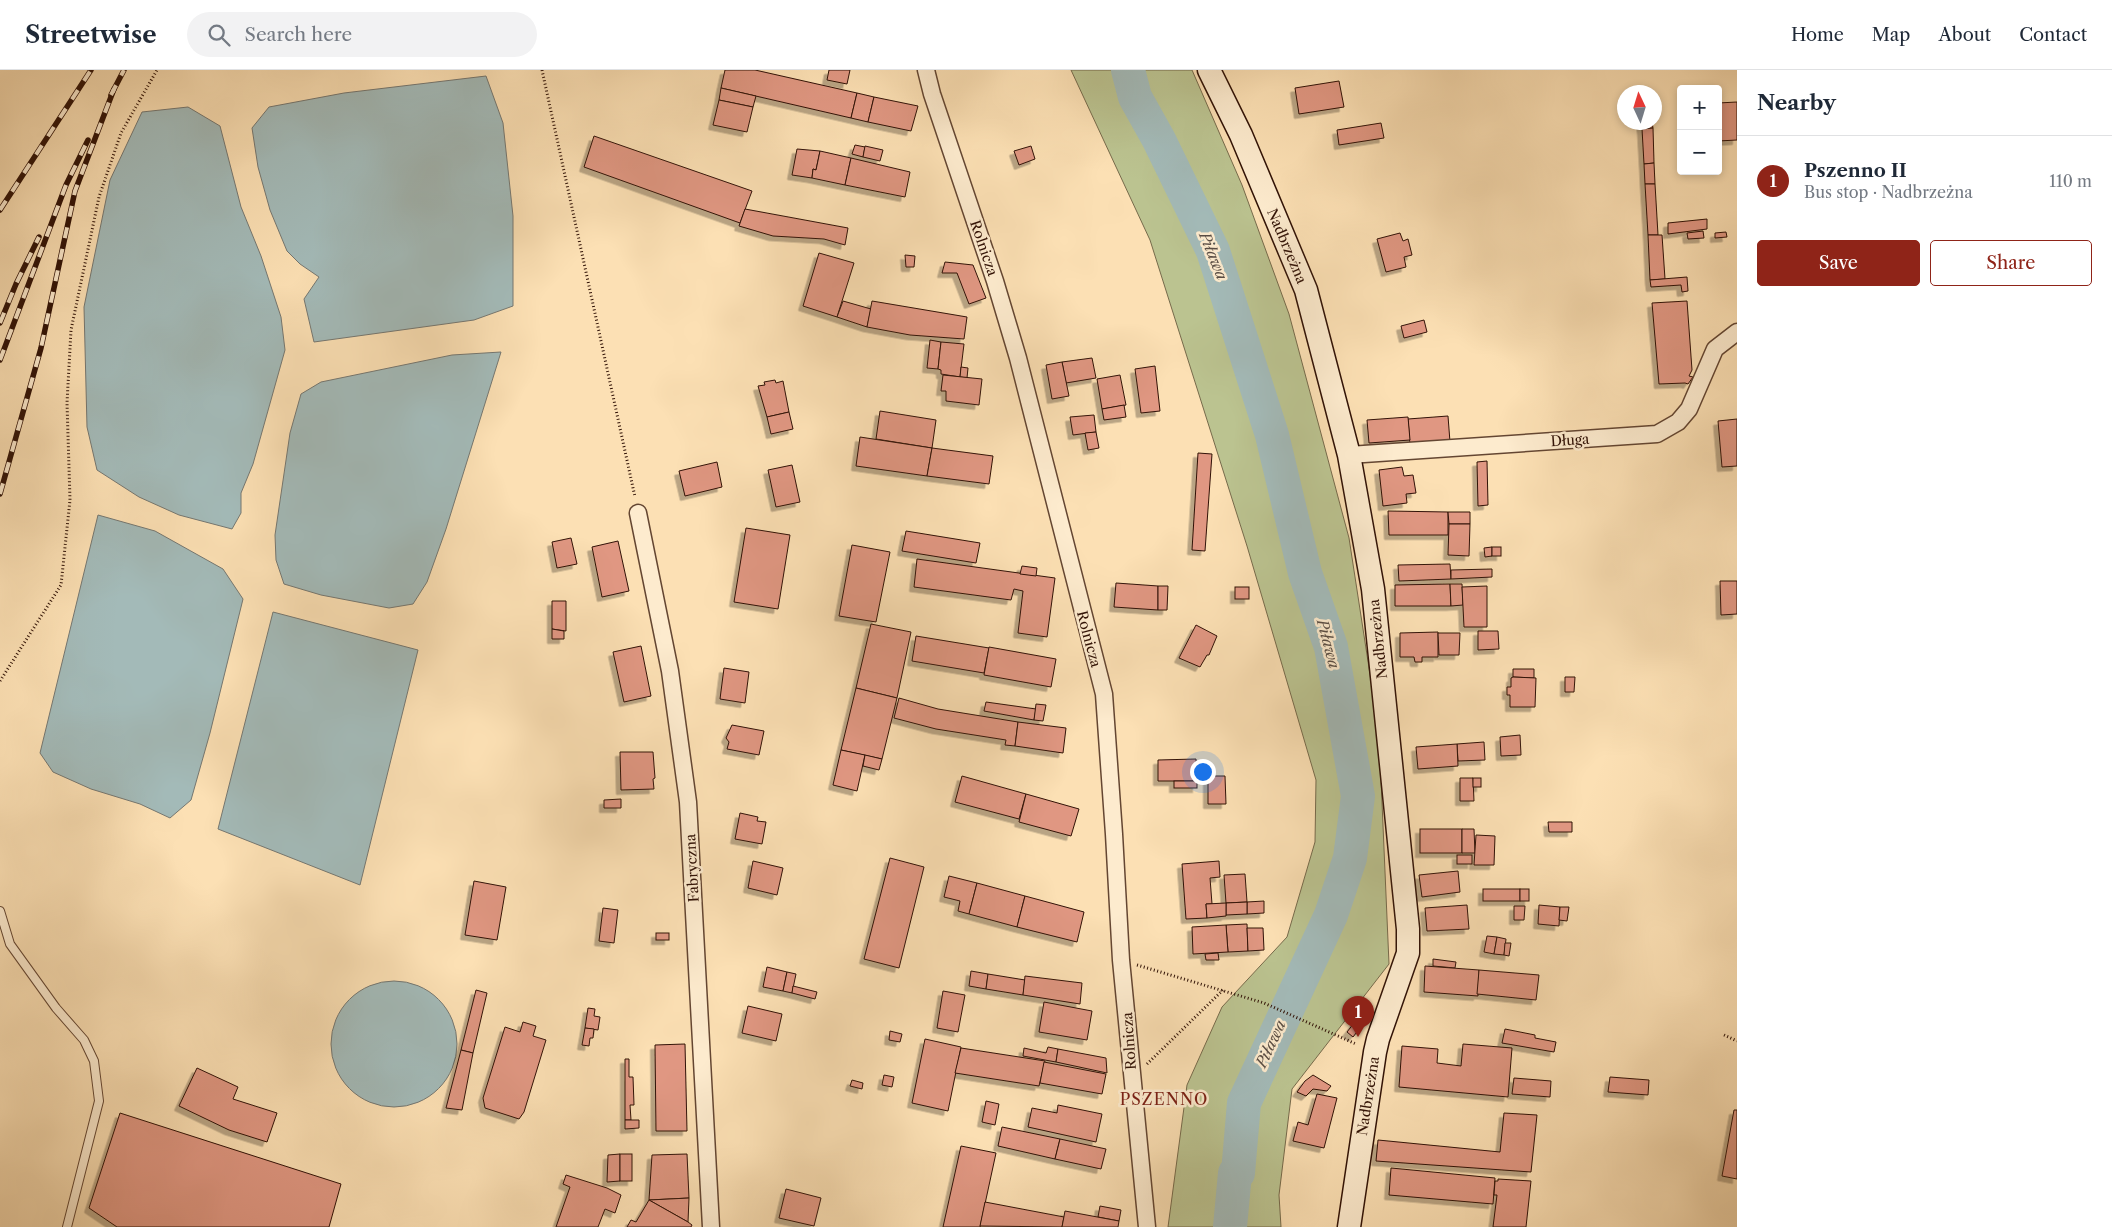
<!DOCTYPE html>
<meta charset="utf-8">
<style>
body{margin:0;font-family:"Libre Caslon Text",serif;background:#f2f2f3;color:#1f2937}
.controls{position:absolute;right:15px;top:15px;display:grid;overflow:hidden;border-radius:5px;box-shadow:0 2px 8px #0003}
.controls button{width:45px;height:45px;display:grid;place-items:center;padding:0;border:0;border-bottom:1px solid #e0e1e3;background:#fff;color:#1f2937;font:25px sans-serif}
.compass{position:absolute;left:1617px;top:15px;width:45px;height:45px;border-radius:50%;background:#fff;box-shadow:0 2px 8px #0003;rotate:356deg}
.you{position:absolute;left:1202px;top:701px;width:18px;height:18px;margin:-12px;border:4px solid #fff;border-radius:50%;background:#1a73e8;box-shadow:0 0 0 8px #1a73e833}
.badge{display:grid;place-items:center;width:32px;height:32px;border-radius:50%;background:#8f2418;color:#fff;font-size:16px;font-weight:700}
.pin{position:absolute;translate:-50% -41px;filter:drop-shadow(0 1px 2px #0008)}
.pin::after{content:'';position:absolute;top:26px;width:18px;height:15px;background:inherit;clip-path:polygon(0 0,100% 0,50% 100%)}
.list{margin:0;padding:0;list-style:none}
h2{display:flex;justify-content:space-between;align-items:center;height:65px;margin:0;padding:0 20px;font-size:21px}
h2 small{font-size:16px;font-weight:400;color:#747a83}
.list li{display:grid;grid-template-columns:32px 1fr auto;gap:15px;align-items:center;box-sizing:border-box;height:90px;padding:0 20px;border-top:1px solid #e0e1e3}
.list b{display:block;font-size:19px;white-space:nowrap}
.list p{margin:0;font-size:16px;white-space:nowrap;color:#747a83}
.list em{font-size:16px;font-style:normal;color:#747a83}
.actions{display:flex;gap:10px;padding:15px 20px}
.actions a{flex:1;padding:11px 0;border:1px solid #8f2418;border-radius:5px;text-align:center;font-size:18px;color:#8f2418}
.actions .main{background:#8f2418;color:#fff}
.icon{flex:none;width:28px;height:28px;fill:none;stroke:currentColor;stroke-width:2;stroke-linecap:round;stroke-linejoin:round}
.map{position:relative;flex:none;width:1737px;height:1157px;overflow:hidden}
header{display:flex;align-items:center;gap:30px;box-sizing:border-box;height:70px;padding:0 25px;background:#fff;border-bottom:1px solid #e0e1e3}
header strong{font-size:24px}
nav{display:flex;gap:28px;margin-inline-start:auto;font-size:18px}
.search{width:350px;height:45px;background:#f2f2f3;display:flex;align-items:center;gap:12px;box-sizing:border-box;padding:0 18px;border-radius:28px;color:#747a83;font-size:19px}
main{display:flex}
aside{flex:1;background:#fff}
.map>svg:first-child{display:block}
.green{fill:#bbc390;stroke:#766a4b}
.water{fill:#a3bab8;stroke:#757771}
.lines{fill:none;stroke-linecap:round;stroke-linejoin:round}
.river{stroke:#a3bab8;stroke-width:34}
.building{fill:#e09782;stroke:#311206;filter:url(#shadow)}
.lane-casing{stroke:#644632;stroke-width:10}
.street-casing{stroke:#644632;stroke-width:19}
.secondary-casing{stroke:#311206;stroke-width:25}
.path{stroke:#311206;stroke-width:3;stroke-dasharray:1 2.5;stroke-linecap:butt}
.lane{stroke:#fdebce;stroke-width:8}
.street{stroke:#fdebce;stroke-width:16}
.secondary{stroke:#fdebce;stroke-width:22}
.rail-casing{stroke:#311206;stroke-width:5.5}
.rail{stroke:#fdebce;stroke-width:4;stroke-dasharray:11;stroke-linecap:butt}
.labels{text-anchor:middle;stroke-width:5;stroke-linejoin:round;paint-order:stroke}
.street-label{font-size:14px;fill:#311206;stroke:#fdebce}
.water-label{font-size:15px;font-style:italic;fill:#594d44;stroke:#fdebce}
.quarter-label{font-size:16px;letter-spacing:1px;fill:#7a1f14;stroke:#fdebce}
</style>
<header>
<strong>Streetwise</strong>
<div class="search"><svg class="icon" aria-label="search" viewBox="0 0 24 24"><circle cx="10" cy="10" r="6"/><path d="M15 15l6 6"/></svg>Search here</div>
<nav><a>Home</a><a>Map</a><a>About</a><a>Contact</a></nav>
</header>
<main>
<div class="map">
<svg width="1737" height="1157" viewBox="0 0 1737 1157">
<defs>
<filter id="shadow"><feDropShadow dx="-4.5" dy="4.5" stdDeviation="0" flood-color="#0004"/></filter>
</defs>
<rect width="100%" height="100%" fill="#fce0b4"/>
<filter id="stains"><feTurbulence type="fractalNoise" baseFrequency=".004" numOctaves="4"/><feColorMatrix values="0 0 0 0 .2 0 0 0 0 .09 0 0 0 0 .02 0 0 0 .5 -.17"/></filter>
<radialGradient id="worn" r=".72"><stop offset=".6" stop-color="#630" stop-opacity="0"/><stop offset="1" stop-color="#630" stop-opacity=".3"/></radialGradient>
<!-- green -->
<path class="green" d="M1071,0H1192L1242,115L1289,244L1349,468L1379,663L1389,894L1292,1019L1279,1125L1281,1157H1168L1187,1015L1222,937L1287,867L1315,772L1316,710L1247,476L1150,170Z"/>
<!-- water -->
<g class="water">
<path d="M486,6L503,53L513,146V236L474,250L314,272L304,229L319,207L300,194L287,181L270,140L258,97L252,58L269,37L344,23Z"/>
<path d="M188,37L220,56L241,137L261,186L281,247L285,280L253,394L241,423V443L232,459L179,445L139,427L97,400L87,357L84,237L110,110L142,42Z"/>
<path d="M501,282L446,459L427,512L413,534L389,538L321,525L284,514L276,490L275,465L290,363L301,324L321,312L452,285Z"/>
<path d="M98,445L155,461L223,499L243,529L210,663L191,730L170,748L140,734L91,719L53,702L40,683Z"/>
<path d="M273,542L418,580L360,815L218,759Z"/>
<circle cx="394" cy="974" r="63"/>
</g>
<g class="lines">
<!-- river -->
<path class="river" d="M1128,0L1135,27L1159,70L1213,181L1272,365L1305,503L1331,577L1358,726L1350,788L1331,845L1244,1033L1238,1103H1235L1230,1157"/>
</g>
<!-- building -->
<g class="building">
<path d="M725,0H755L857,23L851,48L721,18Z"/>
<path d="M829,0H850L847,14L827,10Z"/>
<path d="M1339,11L1344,37L1299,44L1295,18Z"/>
<path d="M721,18L756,26L753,37L719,30Z"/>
<path d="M857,23L874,27L868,52L851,48Z"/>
<path d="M874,27L918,36L911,61L868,52Z"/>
<path d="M719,30L753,37L747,62L713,55Z"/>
<path d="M1737,32V70L1718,71V33Z"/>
<path d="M1641,52H1652L1653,58L1642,59Z"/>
<path d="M1381,53L1384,68L1339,75L1337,60Z"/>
<path d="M1653,58L1654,93L1644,94L1642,59Z"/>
<path d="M594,66L752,121L740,153L584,97Z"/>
<path d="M855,75L865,77L863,87L852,84Z"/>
<path d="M865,76L883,80L880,91L863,87Z"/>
<path d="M1031,76L1035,89L1019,95L1014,81Z"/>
<path d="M797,79L820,81L816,100L813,99L812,108L792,105Z"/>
<path d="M820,81L851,88L845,115L812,108L813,99L816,100Z"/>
<path d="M851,88L910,102L905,127L845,115Z"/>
<path d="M1654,93L1655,114H1645L1644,94Z"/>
<path d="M1645,114H1655L1658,165H1648Z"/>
<path d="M745,139L848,158L845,175L824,169L773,166L739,156Z"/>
<path d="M1707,149V159L1668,164V153Z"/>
<path d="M1703,161L1704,168L1688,169L1687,163Z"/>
<path d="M1726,162L1727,167L1715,168V163Z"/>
<path d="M1400,163L1403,171L1408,169L1412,185L1404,187L1406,197L1386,202L1377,169Z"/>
<path d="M1648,165H1662L1665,209L1650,210Z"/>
<path d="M819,183L854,193L837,247L803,236Z"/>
<path d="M905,185L915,186L914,197H906Z"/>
<path d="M945,192L973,195L986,228L969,234L957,203H942Z"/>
<path d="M1687,207L1688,221L1682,222L1681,215L1651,217L1650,210Z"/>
<path d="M843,231L871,239L867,257L837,247Z"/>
<path d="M872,231L967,247L964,269L910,265L867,257Z"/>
<path d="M1687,231L1692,300L1689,306L1693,307L1688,314L1685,313L1659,314L1652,233Z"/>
<path d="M1424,250L1427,262L1404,268L1401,256Z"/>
<path d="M930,270L941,272L938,299L927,298Z"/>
<path d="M941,272L964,274L960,307L941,304V300L938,299Z"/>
<path d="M1092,288L1096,308L1066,313L1062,292Z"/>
<path d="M1062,292L1069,326L1052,329L1046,295Z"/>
<path d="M1155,296L1160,341L1141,343L1135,299Z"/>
<path d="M961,297L968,298L967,308L960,307Z"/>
<path d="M943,305L982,309L979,335L946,331V321H941Z"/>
<path d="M1120,305L1126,335L1102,339L1097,309Z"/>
<path d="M775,310L776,313L783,311L789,342L767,347L758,316L765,315L764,312Z"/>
<path d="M1124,335L1126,347L1104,350L1102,339Z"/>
<path d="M880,341L936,350L932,378L876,369Z"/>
<path d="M789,342L793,359L771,364L767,347Z"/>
<path d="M1094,345L1096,362L1073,365L1070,347Z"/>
<path d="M1448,346L1450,372L1410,375L1408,349Z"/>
<path d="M1408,347L1410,370L1369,373L1367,350Z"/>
<path d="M1737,349V396L1722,397L1718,351Z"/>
<path d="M1096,362L1099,378L1088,380L1085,363Z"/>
<path d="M860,367L932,378L927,406L856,396Z"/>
<path d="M932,378L993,386L989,414L927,406Z"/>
<path d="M1198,383L1212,384L1205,481L1192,480Z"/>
<path d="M1487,391L1488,435L1478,436L1477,392Z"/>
<path d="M717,392L722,417L685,426L679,401Z"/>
<path d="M792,395L800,432L776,437L768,400Z"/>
<path d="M1402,397L1404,406L1413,405L1416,423L1406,424L1407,433L1383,436L1379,400Z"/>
<path d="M1388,441L1448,442V465H1389Z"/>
<path d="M1448,442H1470V454H1449Z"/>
<path d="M1449,454H1470L1469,486L1448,485Z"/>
<path d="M746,458L790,465L778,539L734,532Z"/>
<path d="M906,461L980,473L976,493L902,481Z"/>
<path d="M571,468L577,494L557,498L552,472Z"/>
<path d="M618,471L629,521L602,527L592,477Z"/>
<path d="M852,475L890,482L876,552L839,546Z"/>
<path d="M1492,477V486L1485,487L1484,478Z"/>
<rect x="1492" y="477" width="9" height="9"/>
<path d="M917,489L1055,508L1047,567L1018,563L1023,521L1014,519L1011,530L914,517Z"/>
<path d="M1450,494L1451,509L1399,511L1398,495Z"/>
<path d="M1022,496L1037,498L1036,506L1020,504Z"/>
<path d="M1492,499V507L1451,509V500Z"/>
<path d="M1720,511H1737V544L1721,545Z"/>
<path d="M1116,513L1158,516V540L1114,537Z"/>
<path d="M1450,514L1451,536H1395V515Z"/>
<path d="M1450,514H1462L1463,535L1451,536Z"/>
<path d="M1158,516H1168L1167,540H1158Z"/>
<path d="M1487,516V557H1464L1462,517Z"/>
<rect x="1235" y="517" width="14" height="12"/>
<path d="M552,531H566V561L552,559Z"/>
<path d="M871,554L911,562L897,628L856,618Z"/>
<path d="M1196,555L1217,566L1209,585H1207L1200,597L1179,588Z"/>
<path d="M552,559L564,561V569H552Z"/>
<path d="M1478,561H1498L1499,579L1478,580Z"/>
<path d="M1438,562V587H1422V592H1415L1414,587H1400V563Z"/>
<path d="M1438,563H1460L1459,585H1439Z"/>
<path d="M916,566L989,578L984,603L912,591Z"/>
<path d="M641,576L651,626L624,632L613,582Z"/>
<path d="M989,577L1056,589L1051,617L984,605Z"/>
<path d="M724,598L749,602L745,633L720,629Z"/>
<path d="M1513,599H1534V608L1513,607Z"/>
<path d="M1513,607L1536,608L1535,637H1510V625H1507V617H1511V608Z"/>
<path d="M1565,607H1575L1574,622H1565Z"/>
<path d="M856,618L897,628L882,689L841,680Z"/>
<path d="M899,628L938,639L1018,652L1015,676L1005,675L1006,670L936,659L894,648Z"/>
<path d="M986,632L1036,639L1034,650L984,641Z"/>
<path d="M1036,634L1046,635L1043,651L1034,650Z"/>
<path d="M1018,652L1066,658L1063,683L1015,676Z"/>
<path d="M732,655L764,661L759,685L727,679L729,672L726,668Z"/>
<path d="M1520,665L1521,685L1501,686L1500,667Z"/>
<path d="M1484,672L1485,690L1458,691L1457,674Z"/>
<path d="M1457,674L1458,696L1418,699L1416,677Z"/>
<path d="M841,680L865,685L857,721L833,715Z"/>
<path d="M620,682H653L655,708L653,709L654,719L621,720Z"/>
<path d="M865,685L882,689L879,700L863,696Z"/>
<path d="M1196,689L1197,711H1158V690Z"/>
<path d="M962,706L1026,724L1019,749L955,732Z"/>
<path d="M1208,706H1225L1226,734H1208Z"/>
<path d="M1460,708H1473L1474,731H1460Z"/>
<rect x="1473" y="708" width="8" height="9"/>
<rect x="1174" y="711" width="23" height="7"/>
<path d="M1026,724L1079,739L1071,766L1019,752Z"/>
<path d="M621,729V738H604V730Z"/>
<path d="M740,743L758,747L757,751L766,752L762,774L735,769Z"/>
<path d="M1548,752H1572V762H1549Z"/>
<rect x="1420" y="759" width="42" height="24"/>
<path d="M1462,759H1474L1475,783H1462Z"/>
<path d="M1476,765L1495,766L1494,795H1474Z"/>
<rect x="1457" y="785" width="15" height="9"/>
<path d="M890,788L924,797L899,898L864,889Z"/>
<path d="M753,791L783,798L777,825L748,818Z"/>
<path d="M1219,791L1220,807L1210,808L1212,834H1206L1207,848L1186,849L1182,794Z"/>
<path d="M1458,801L1460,822L1422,827L1419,805Z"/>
<path d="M1245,804L1247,832L1226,833L1224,805Z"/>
<path d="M949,806L977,813L969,844L958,841L960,831L944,827Z"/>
<path d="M474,811L506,817L497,870L465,865Z"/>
<path d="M977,813L1025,826L1017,857L969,844Z"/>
<rect x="1483" y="819" width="37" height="12"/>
<rect x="1520" y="819" width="9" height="12"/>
<path d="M1025,826L1084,842L1077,872L1017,857Z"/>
<path d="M1264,831V843L1247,844V832Z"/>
<path d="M1247,832V844L1226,845V833Z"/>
<path d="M1226,833V846L1207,848L1206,834Z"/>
<path d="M1467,835L1469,859L1427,861L1425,838Z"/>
<path d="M1539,835L1560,837L1559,856L1538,854Z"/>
<path d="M1514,836H1525L1524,850H1514Z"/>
<path d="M1560,837H1569L1567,851L1559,850Z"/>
<path d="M603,838L618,840L614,873L599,871Z"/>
<path d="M1247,854L1248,881L1228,882L1226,855Z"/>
<path d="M1226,855L1228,882L1193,884L1192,857Z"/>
<path d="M1247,858H1263L1264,880L1248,881Z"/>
<rect x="656" y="863" width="13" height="7"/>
<path d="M1487,866L1497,867L1494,884L1484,882Z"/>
<path d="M1497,867L1506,869L1504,885L1494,884Z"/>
<path d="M1505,873H1511L1509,886L1504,885Z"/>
<path d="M1218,883L1219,890H1206L1205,884Z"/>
<path d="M1433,889L1456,892L1455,898L1433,896Z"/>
<path d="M1425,896L1479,900L1478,926L1424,922Z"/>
<path d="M767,897L787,902L783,921L763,917Z"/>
<path d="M1479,900L1539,905L1536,930L1477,924Z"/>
<path d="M971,901L988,904L986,919L969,916Z"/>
<path d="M787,902L796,904L792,923L783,921Z"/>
<path d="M988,904L1025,910L1023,925L986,919Z"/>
<path d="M1025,906L1082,913L1080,934L1023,925Z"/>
<path d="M793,916L817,922L815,929L792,923Z"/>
<path d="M476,920L487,923L473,983L461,980Z"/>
<path d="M943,921L965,925L958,962L937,958Z"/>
<path d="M1044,932L1092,941L1087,970L1039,962Z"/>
<path d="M748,936L782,944L776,971L742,963Z"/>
<path d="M588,938L595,939L594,946L600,947L598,960L585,958Z"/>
<path d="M1358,948L1364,953L1353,967L1347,962Z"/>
<path d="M523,952L536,956L533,966L546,970L524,1042L519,1049L485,1038L483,1028L505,957L520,962Z"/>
<path d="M585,958L594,959L593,968H590L589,976L582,975Z"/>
<path d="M1505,959L1535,965V968L1556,972L1554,982L1502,973Z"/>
<path d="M890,961L902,964L900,972L889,970Z"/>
<path d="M925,969L961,977L948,1041L912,1033Z"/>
<path d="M685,974L687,1061H656L655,975Z"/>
<path d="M1463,974L1512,978L1508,1027L1399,1017L1402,976L1438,979L1437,993L1461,996Z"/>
<path d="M1048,977L1058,979L1056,992L1023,986L1024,978L1046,983Z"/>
<path d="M961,978L1045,991L1039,1016L955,1003Z"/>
<path d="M1058,979L1106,988L1107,1003L1056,992Z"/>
<path d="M461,980L473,983L462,1040L446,1038Z"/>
<path d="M625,989H629V1007H633L634,1035H630L631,1050H625Z"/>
<path d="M1044,992L1106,1004L1102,1024L1040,1013Z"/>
<path d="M197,998L238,1017L233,1029L277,1043L267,1072L229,1060L179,1036Z"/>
<path d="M884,1005L894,1007L892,1017L882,1015Z"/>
<path d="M1313,1005L1331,1016L1327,1021L1313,1019L1306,1026L1297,1022L1305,1011Z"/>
<path d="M1610,1007L1649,1010L1648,1025L1608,1022Z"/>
<path d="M1514,1008L1551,1011L1550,1027L1512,1024Z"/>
<path d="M852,1010L863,1013L862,1019L850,1016Z"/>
<path d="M1317,1024L1337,1028L1324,1078L1293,1071L1298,1052L1308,1055Z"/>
<path d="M986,1031L999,1034L995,1055L982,1052Z"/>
<path d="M1058,1035L1102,1044L1096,1072L1028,1057L1032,1038L1057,1043Z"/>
<path d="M1734,1040H1737V1109L1722,1106Z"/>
<path d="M120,1043L341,1114L329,1157H117L89,1138Z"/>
<path d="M1504,1043L1537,1045L1531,1102L1376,1091L1378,1070L1500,1082Z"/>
<path d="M625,1050H639V1058L625,1059Z"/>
<path d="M1002,1057L1060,1069L1055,1089L998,1076Z"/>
<path d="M1060,1069L1106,1079L1101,1099L1055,1089Z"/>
<path d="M961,1076L996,1083L980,1157H943Z"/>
<path d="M620,1084V1111L607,1112L608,1085Z"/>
<rect x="620" y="1084" width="12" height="27"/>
<path d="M687,1084L689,1128L649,1130L652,1085Z"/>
<path d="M1391,1098L1495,1108L1493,1134L1389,1125Z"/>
<path d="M566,1105L607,1118L621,1125L615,1143L605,1139L598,1157H556L570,1117L563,1114Z"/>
<path d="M1498,1109L1531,1111L1526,1157H1493L1497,1125H1494L1495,1111H1498Z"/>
<path d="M786,1119L821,1128L814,1156L779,1148Z"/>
<path d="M689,1128L688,1152L649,1130Z"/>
<path d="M649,1130L688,1152L692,1155L691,1157H627L631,1150L636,1152Z"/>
<path d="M985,1132L1064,1147L1062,1157L980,1156Z"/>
<path d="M1100,1136L1121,1140L1119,1151L1098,1147Z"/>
<path d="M1065,1141L1119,1151L1118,1157H1062Z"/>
</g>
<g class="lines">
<defs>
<path id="lane" d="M0,841L10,874L56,938L84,970L94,991L99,1031L67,1157"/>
<g id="street">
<path d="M926,0L932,24L995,211L1018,288L1104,624L1114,764L1121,890L1147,1157"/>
<path d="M1349,385L1657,364L1678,352L1689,339L1715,279L1737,262"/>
<path d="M638,443L670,601L688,732L711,1157"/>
</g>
<path id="secondary" d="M1209,0L1241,65L1306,220L1349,385L1373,519L1408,859V883L1378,969L1375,982L1349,1157"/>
</defs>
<!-- lane casing -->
<use href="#lane" class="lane-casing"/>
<!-- street casing -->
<use href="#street" class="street-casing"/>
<!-- secondary casing -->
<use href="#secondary" class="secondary-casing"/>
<!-- path -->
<g class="path">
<path d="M542,0L635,427"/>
<path d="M0,611L61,515L70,430L67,333L71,260L99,127L121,63L157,0"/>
<path d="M1137,895L1264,933L1356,974"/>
<path d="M1724,965L1737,971"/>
<path d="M1147,994L1223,920"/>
</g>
<!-- lane -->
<use href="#lane" class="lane"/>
<!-- street -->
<use href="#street" class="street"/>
<!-- secondary -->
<use href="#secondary" class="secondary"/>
<defs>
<g id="rail">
<path d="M111,25L124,0"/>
<path d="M0,140L91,0"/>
<path d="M0,253L16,214L39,167"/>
<path d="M0,290L66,115L88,70"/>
<path d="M0,424L41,278L75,121L114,19"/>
</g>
</defs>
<!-- rail casing -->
<use href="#rail" class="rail-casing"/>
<!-- rail -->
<use href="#rail" class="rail"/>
</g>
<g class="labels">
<!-- street labels -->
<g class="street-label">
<text transform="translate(1287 176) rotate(67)" y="5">Nadbrzeżna</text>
<text transform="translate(984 178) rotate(71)" y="5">Rolnicza</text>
<text transform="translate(1570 370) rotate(-4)" y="5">Długa</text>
<text transform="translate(1089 569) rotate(75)" y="5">Rolnicza</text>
<text transform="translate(1378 569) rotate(-96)" y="5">Nadbrzeżna</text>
<text transform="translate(692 798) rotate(-93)" y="5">Fabryczna</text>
<text transform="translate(1129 971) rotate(-94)" y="5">Rolnicza</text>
<text transform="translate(1368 1026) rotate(-81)" y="5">Nadbrzeżna</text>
</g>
<!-- water labels -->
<g class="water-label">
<text transform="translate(1213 186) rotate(68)" y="5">Piława</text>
<text transform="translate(1328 574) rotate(75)" y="5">Piława</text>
<text transform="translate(1271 974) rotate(-65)" y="5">Piława</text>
</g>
<!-- quarter labels -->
<g class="quarter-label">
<text x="1164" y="1035">PSZENNO</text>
</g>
</g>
<rect width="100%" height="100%" filter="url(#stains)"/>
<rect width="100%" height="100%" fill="url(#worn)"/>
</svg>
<div class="controls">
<button>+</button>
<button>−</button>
</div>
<svg class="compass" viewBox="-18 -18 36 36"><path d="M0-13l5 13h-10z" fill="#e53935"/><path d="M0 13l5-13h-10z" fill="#747a83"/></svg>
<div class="you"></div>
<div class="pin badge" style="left:1358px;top:967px">1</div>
</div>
<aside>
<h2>Nearby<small></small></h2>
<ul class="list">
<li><span class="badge">1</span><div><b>Pszenno II</b><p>Bus stop · Nadbrzeżna</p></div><em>110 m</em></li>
</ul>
<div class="actions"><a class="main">Save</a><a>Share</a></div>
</aside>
</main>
